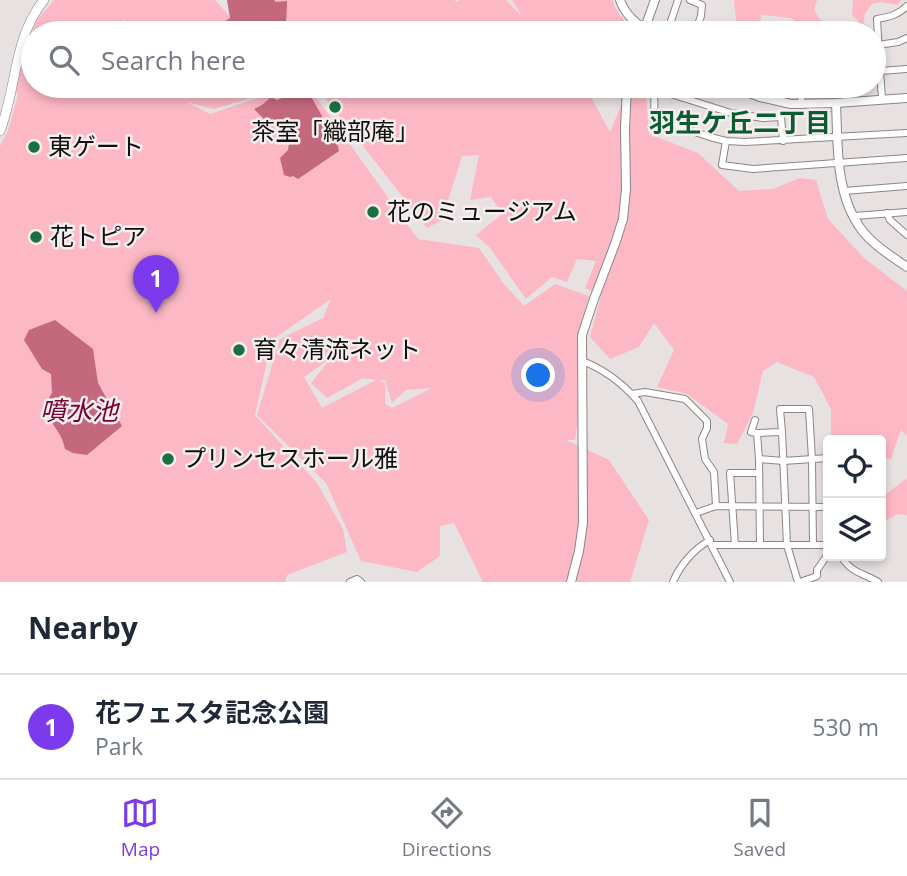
<!DOCTYPE html>
<meta charset="utf-8">
<style>
body{margin:0;font-family:"Open Sans","Noto Sans JP",sans-serif;background:#f6f6f7;color:#1f2937}
.controls{position:absolute;right:21px;bottom:21px;display:grid;overflow:hidden;border-radius:7px;box-shadow:0 4px 10px #0003}
.controls button{width:63px;height:63px;display:grid;place-items:center;padding:0;border:0;border-bottom:2px solid #e0e1e3;background:#fff;color:#1f2937;font:35px sans-serif}
.you{position:absolute;left:539px;top:376px;width:24px;height:24px;margin:-18px;border:5px solid #fff;border-radius:50%;background:#1a73e8;box-shadow:0 0 0 10px #1a73e833}
.badge{display:grid;place-items:center;width:46px;height:46px;border-radius:50%;background:#7c3aed;color:#fff;font-size:23px;font-weight:700}
.pin{position:absolute;translate:-50% -58px;filter:drop-shadow(0 2px 4px #0008)}
.pin::after{content:'';position:absolute;top:37px;width:24px;height:21px;background:inherit;clip-path:polygon(0 0,100% 0,50% 100%)}
.list{margin:0;padding:0;list-style:none}
h2{display:flex;justify-content:space-between;align-items:center;height:91px;margin:0;padding:0 28px;font-size:30px}
h2 small{font-size:23px;font-weight:400;color:#747a83}
.list li{display:grid;grid-template-columns:46px 1fr auto;gap:21px;align-items:center;box-sizing:border-box;height:105px;padding:0 28px;border-top:2px solid #e0e1e3}
.list b{display:block;font-size:26px;white-space:nowrap}
.list p{margin:0;font-size:23px;white-space:nowrap;color:#747a83}
.list em{font-size:23px;font-style:normal;color:#747a83}
.icon{flex:none;width:38px;height:38px;fill:none;stroke:currentColor;stroke-width:2;stroke-linecap:round;stroke-linejoin:round}
.map{position:relative;flex:none;width:907px;height:582px;overflow:hidden}
.search{position:absolute;background:#fff;box-shadow:0 4px 10px #0003;left:21px;right:21px;top:21px;height:77px;display:flex;align-items:center;gap:18px;box-sizing:border-box;padding:0 24px;border-radius:38px;color:#747a83;font-size:26px}
.sheet{height:196px;background:#fff}
nav{display:flex;justify-content:space-around;align-items:center;box-sizing:border-box;height:98px;border-top:2px solid #e0e1e3;background:#fff;font-size:19px;color:#747a83}
nav a{display:grid;justify-items:center;gap:4px}
nav .on{color:#7c3aed}
.map>svg:first-child{display:block}
.green{fill:#fcb8c5;fill-rule:evenodd}
.water{fill:#c4697d}
.lines{fill:none;stroke-linecap:round;stroke-linejoin:round}
.street-casing{stroke:#8c8586;stroke-width:8}
.secondary-casing{stroke:#8c8586;stroke-width:10}
.primary-casing{stroke:#8c8586;stroke-width:10}
.street{stroke:#fff;stroke-width:6}
.secondary{stroke:#fff;stroke-width:8}
.primary{stroke:#fff;stroke-width:9}
.poi-dot{fill:#1b6f40;stroke:#f5eeef;stroke-width:2.5}
.labels{text-anchor:middle;stroke-width:5;stroke-linejoin:round;paint-order:stroke}
.poi-label{font-size:24px;fill:#100e0e;stroke:#f5eeef;text-anchor:start}
.neighbourhood-label{font-size:26px;font-weight:bold;fill:#0c5c33;stroke:#f5eeef}
.water-label{font-size:26px;font-style:italic;fill:#770031;stroke:#f5eeef}
</style>
<div class="map">
<svg width="907" height="582" viewBox="0 0 907 582">
<rect width="100%" height="100%" fill="#e8e1e2"/>
<!-- green -->
<g class="green">
<path d="M54,0H215L245,33H121L125,17L117,33H33V86H276L277,90L284,86H308L418,239L479,248L504,284L524,306L555,284L589,296L577,341L578,418L575,440H566L609,460L649,520L630,582H483L454,523L440,526V556L417,572L361,561L326,483L257,415L280,339L323,318L331,299L272,340L255,415L317,483L343,529L347,552L287,575L285,582H0V146L8,131L18,95L15,89L20,66L37,20ZM274,91L273,93L210,114L186,102L214,109ZM331,358L311,383L327,398L363,378L376,380L322,408L304,377ZM380,380H385L392,403L406,390L432,388L392,408L385,404V383Z"/>
<path d="M274,0H454L457,2L460,0H506L522,16L512,0H613C617,19 629,20 635,33H291L285,12Z"/>
<path d="M734,0H817L814,10L828,33H813L791,18L761,15L759,33H748L736,20Z"/>
<path d="M853,0H902L897,5L881,2L872,4L865,14L862,33H849L860,23L852,15Z"/>
<path d="M316,86H574L592,99L610,132L629,86H650L646,93L649,134L698,153L739,191L773,189L800,178L816,180L828,219L864,258L907,291V436L901,430L891,459L881,458V440H831V409L814,377L777,362L763,371L753,413L737,444L724,443L728,424L687,394L657,387L674,350L654,323L639,347L610,359L590,337L601,296L585,288L596,261L577,259L567,282L552,277L526,299L490,248L476,235L502,214L491,197L470,200L479,155L462,156L442,220L427,228Z"/>
<path d="M907,478V515L898,514L881,523V498Z"/>
</g>
<!-- water -->
<g class="water">
<path d="M227,0H274L276,2L287,1L286,28L288,33H206L230,18Z"/>
<path d="M294,86H305L322,116L323,131L337,142L339,151L298,179L293,176L290,177L284,175L280,158L288,150L289,143L285,129L275,120L264,119L254,109L262,105L271,97L277,100L284,97Z"/>
<path d="M831,111L820,126H814L811,120L807,116V112Z"/>
<path d="M55,320L93,349L98,383L122,426L87,455L73,453L65,449C64,445 63,441 61,437C53,421 39,412 52,393L51,374L42,369L24,340L29,330Z"/>
</g>
<g class="lines">
<defs>
<g id="street">
<path d="M678,0L670,24L684,33"/>
<path d="M690,0L702,5L701,16L695,33"/>
<path d="M907,6C898,15 889,17 877,19L880,71L907,69"/>
<path d="M878,45L898,42L907,38"/>
<path d="M880,71L882,99"/>
<path d="M801,105L802,86"/>
<path d="M726,141L722,165L753,169L907,158"/>
<path d="M783,141L781,117L763,118L731,113L655,89C653,99 656,107 653,118L710,137L726,141L745,142L907,133"/>
<path d="M844,191L907,186"/>
<path d="M887,213L890,220L907,235"/>
<path d="M854,216L907,212"/>
<path d="M582,361C604,369 622,383 638,401L730,582"/>
<path d="M632,394L645,392L685,399L707,421V428L702,439L705,459L714,472L716,506"/>
<path d="M755,420L751,432L757,433"/>
<path d="M782,432L787,545L798,582"/>
<path d="M759,459L783,461L828,458"/>
<path d="M696,513L716,506L828,507"/>
<path d="M712,545H828"/>
<path d="M735,545L730,473H759"/>
<path d="M760,545L759,459L757,433L782,432L780,409H809L812,459L813,545"/>
<path d="M841,556C852,574 862,572 878,582"/>
<path d="M350,582L357,579L361,582"/>
<path d="M673,582C680,565 694,549 710,540"/>
<path d="M800,582L817,576V570L828,554"/>
</g>
<g id="secondary">
<path d="M620,0C625,15 637,25 651,33"/>
<path d="M643,33L655,0"/>
<path d="M732,86L760,97L791,104L836,103L907,98"/>
<path d="M836,103C838,145 835,194 861,229C873,245 891,256 907,267"/>
<path d="M571,582L579,551L583,523L582,335L594,299L615,244L623,219L626,189L625,128L627,86"/>
</g>
<path id="primary" d="M0,131C17,88 13,38 44,0"/>
</defs>
<!-- street casing -->
<use href="#street" class="street-casing"/>
<!-- secondary casing -->
<use href="#secondary" class="secondary-casing"/>
<!-- primary casing -->
<use href="#primary" class="primary-casing"/>
<!-- street -->
<use href="#street" class="street"/>
<!-- secondary -->
<use href="#secondary" class="secondary"/>
<!-- primary -->
<use href="#primary" class="primary"/>
</g>
<!-- markers -->
<g class="poi-dot">
<circle cx="335" cy="107" r="7"/>
<circle cx="34" cy="147" r="7"/>
<circle cx="373" cy="212" r="7"/>
<circle cx="36" cy="237" r="7"/>
<circle cx="239" cy="350" r="7"/>
<circle cx="168" cy="459" r="7"/>
</g>
<g class="labels">
<!-- poi labels -->
<g class="poi-label">
<text x="335" y="140" text-anchor="middle">茶室「織部庵」</text>
<text x="48" y="155">東ゲート</text>
<text x="387" y="220">花のミュージアム</text>
<text x="50" y="245">花トピア</text>
<text x="253" y="358">育々清流ネット</text>
<text x="182" y="467">プリンセスホール雅</text>
</g>
<!-- neighbourhood labels -->
<g class="neighbourhood-label">
<text x="740" y="132">羽生ケ丘二丁目</text>
</g>
<!-- water labels -->
<g class="water-label">
<text x="79" y="420">噴水池</text>
</g>
</g>
</svg>
<div class="controls">
<button><svg class="icon" aria-label="locate" viewBox="0 0 24 24"><circle cx="12" cy="12" r="6"/><path d="M12 2v4M12 18v4M2 12h4M18 12h4"/></svg></button>
<button><svg class="icon" aria-label="layers" viewBox="0 0 24 24"><path d="M12 4l9 5-9 5-9-5zM3 14l9 5 9-5"/></svg></button>
</div>
<div class="you"></div>
<div class="pin badge" style="left:156px;top:313px">1</div>
<div class="search"><svg class="icon" aria-label="search" viewBox="0 0 24 24"><circle cx="10" cy="10" r="6"/><path d="M15 15l6 6"/></svg>Search here</div>
</div>
<section class="sheet">
<h2>Nearby<small></small></h2>
<ul class="list">
<li><span class="badge">1</span><div><b>花フェスタ記念公園</b><p>Park</p></div><em>530 m</em></li>
</ul>
</section>
<nav>
<a class="on"><svg class="icon" aria-label="map" viewBox="0 0 24 24"><path d="M3 6l6-2 6 2 6-2v14l-6 2-6-2-6 2zM9 4v14M15 6v14"/></svg>Map</a>
<a><svg class="icon" aria-label="directions" viewBox="0 0 24 24"><path d="M12 3l9 9-9 9-9-9zM9 14v-3h6M13 9l2 2-2 2"/></svg>Directions</a>
<a><svg class="icon" aria-label="saved" viewBox="0 0 24 24"><path d="M7 4h10v16l-5-4-5 4z"/></svg>Saved</a>
</nav>
